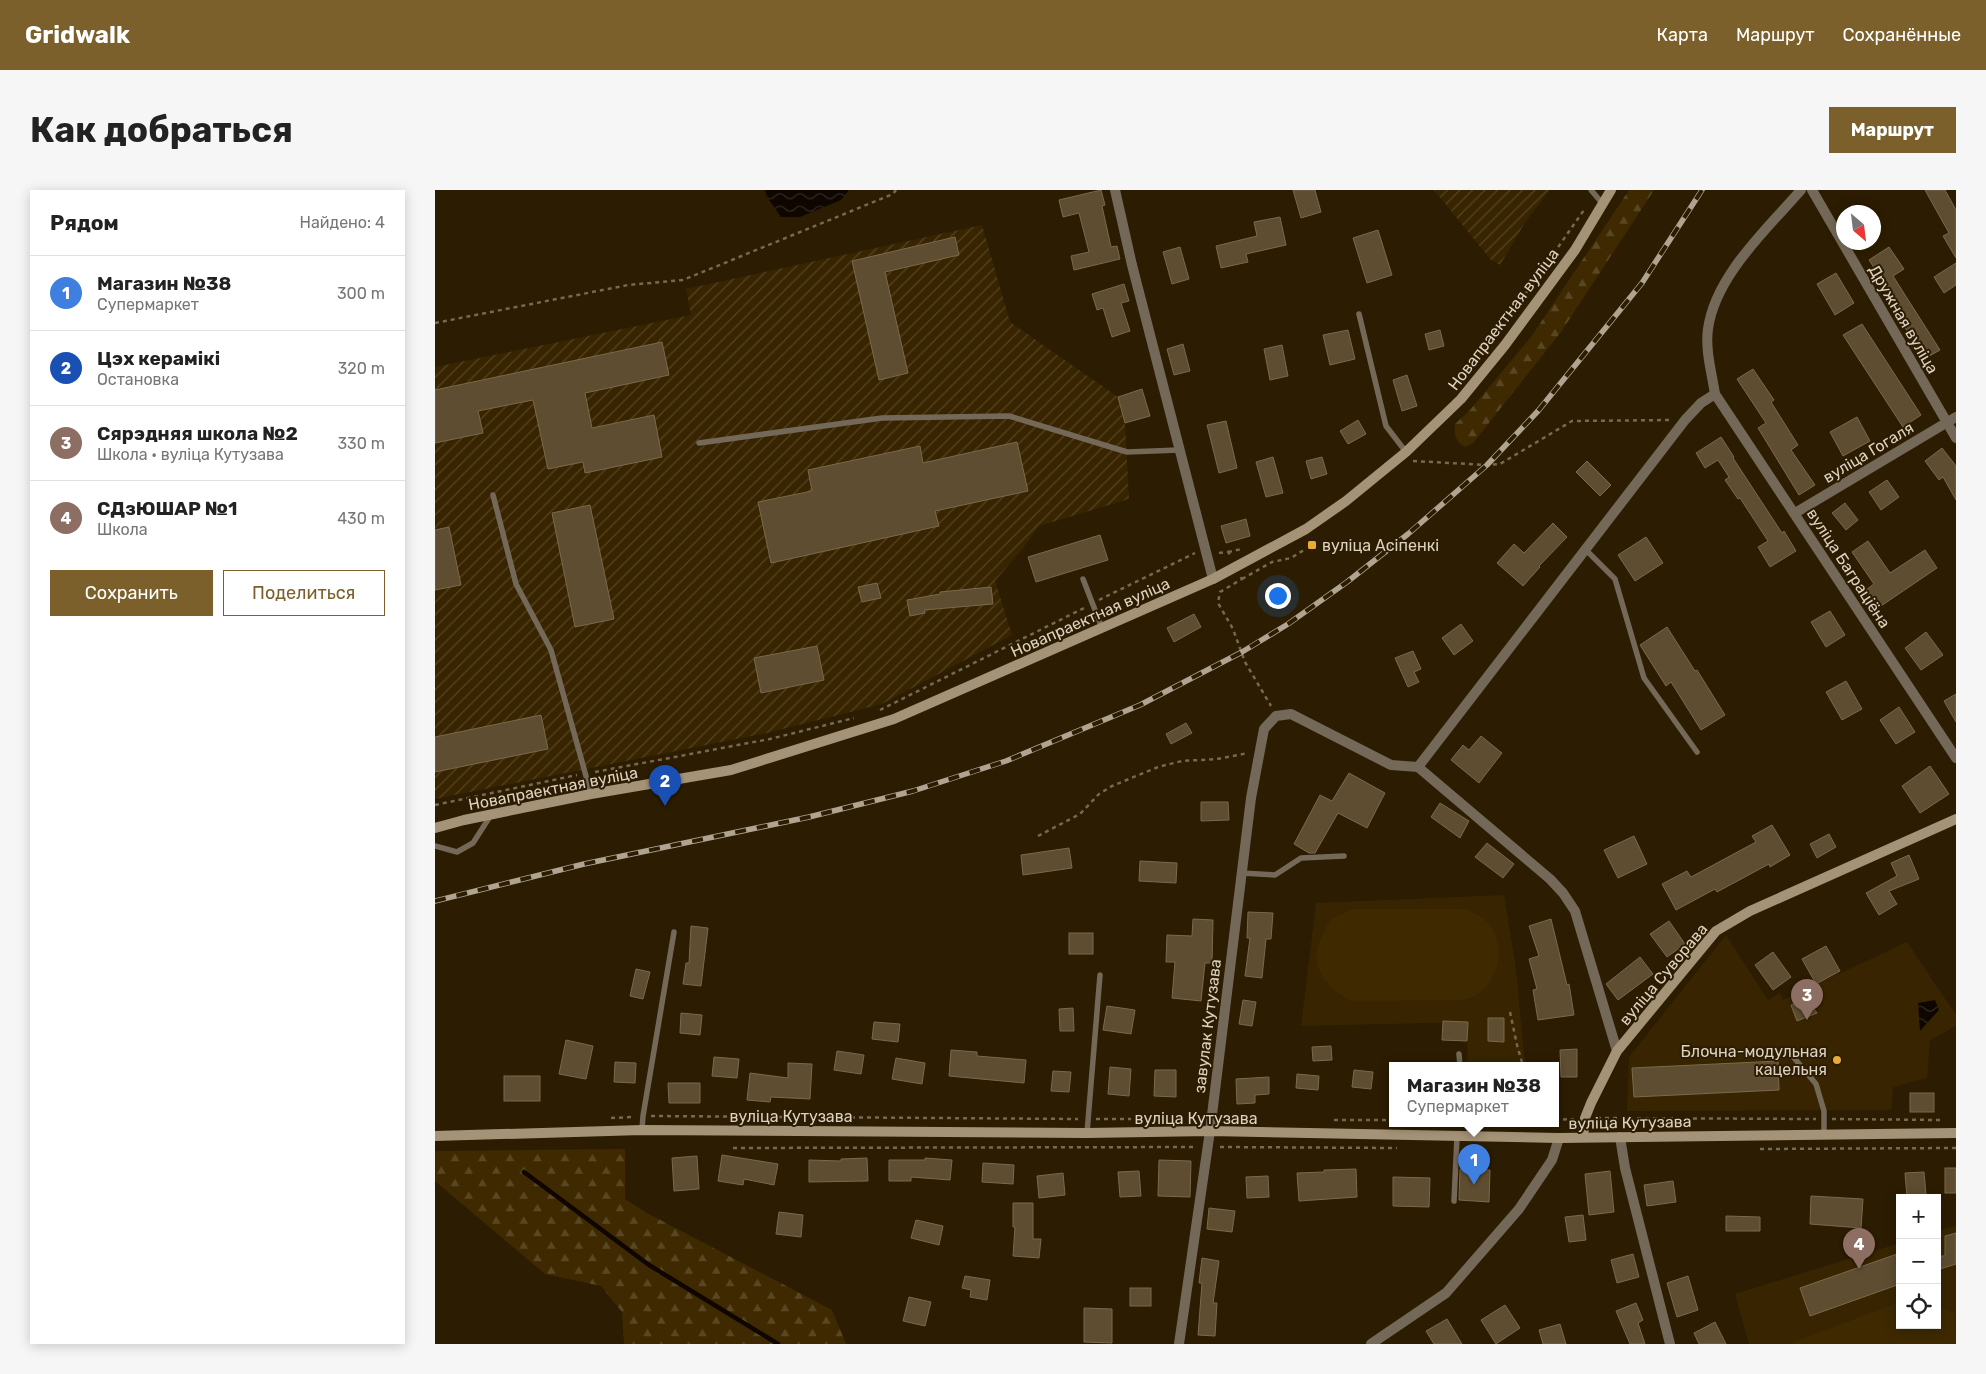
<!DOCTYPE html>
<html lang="ru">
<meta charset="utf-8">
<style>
body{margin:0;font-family:Rubik,sans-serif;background:#f6f6f6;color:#222}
.controls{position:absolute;right:15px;bottom:15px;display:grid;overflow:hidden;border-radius:0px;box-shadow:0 2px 12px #0003}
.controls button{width:45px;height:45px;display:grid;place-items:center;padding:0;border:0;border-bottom:1px solid #e0e0e0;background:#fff;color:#222;font:25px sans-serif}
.compass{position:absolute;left:1401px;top:15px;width:45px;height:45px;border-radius:50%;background:#fff;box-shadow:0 2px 12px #0003;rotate:152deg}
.you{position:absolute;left:842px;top:405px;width:18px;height:18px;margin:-12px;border:4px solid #fff;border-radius:50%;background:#1a73e8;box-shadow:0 0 0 8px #1a73e833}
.badge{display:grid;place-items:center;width:32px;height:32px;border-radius:50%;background:#7b602b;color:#fff;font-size:16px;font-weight:700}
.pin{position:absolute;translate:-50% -41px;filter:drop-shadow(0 1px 2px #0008)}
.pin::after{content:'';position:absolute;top:26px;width:18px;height:15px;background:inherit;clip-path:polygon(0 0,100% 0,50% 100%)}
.popup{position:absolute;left:954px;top:872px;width:170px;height:65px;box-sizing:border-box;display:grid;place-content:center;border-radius:0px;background:#fff;filter:drop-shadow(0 1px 4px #0005);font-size:16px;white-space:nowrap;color:#767676}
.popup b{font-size:19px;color:#222}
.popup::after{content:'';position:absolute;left:50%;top:100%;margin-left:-10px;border:10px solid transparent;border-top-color:#fff}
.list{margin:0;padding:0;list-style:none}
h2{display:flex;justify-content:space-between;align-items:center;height:65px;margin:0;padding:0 20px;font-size:21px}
h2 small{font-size:16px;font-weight:400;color:#767676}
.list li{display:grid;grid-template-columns:32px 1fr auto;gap:15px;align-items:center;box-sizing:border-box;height:75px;padding:0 20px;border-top:1px solid #e0e0e0}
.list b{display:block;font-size:19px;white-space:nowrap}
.list p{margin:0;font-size:16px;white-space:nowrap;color:#767676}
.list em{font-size:16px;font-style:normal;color:#767676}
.actions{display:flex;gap:10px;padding:15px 20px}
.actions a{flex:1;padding:11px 0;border:1px solid #7b602b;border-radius:0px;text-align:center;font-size:18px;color:#7b602b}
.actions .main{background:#7b602b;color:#fff}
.icon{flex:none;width:28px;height:28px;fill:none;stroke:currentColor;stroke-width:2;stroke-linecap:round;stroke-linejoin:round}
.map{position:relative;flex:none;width:1521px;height:1154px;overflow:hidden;border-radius:0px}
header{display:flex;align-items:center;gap:30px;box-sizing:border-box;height:70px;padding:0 25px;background:#7b602b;color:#fff}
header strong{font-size:24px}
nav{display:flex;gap:28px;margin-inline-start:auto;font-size:18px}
.intro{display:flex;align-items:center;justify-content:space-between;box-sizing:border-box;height:120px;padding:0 30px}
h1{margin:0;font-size:35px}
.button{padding:12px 22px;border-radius:0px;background:#7b602b;color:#fff;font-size:18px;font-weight:700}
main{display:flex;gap:30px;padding:0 30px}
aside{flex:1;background:#fff;border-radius:0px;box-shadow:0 2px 12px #0003}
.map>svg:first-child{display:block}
.built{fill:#382500}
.industrial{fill:url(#industrial-furrows)}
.green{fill:#3e2900}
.forest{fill:url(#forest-firs)}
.water{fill:url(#water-waves)}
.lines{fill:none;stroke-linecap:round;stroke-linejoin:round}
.stream{stroke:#100600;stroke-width:4.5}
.building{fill:#5e4d30;stroke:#7b694c}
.path{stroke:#766952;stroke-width:2.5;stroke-dasharray:4 4;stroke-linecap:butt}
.lane{stroke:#746958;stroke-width:5.5}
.street{stroke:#746958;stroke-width:10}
.secondary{stroke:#a59377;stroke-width:10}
.rail-casing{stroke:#afa391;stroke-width:5.5}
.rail{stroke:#2c1c01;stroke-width:4;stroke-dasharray:11;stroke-linecap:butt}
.poi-dot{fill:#e8ab37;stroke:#2c1c01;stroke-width:2}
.labels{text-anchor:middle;stroke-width:4;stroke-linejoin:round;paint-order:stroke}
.street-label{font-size:16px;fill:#dcd2c2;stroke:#2c1c01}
.poi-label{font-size:16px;fill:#dcd2c2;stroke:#2c1c01;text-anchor:start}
</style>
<header>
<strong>Gridwalk</strong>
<nav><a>Карта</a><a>Маршрут</a><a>Сохранённые</a></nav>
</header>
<div class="intro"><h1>Как добраться</h1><a class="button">Маршрут</a></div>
<main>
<aside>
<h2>Рядом<small>Найдено: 4</small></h2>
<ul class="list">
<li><span class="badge" style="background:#3f7fe0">1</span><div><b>Магазин №38</b><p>Супермаркет</p></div><em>300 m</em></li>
<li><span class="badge" style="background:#1a4fb4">2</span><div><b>Цэх керамікі</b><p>Остановка</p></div><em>320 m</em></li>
<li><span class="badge" style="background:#8d6e63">3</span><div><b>Сярэдняя школа №2</b><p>Школа · вуліца Кутузава</p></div><em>330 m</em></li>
<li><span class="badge" style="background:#8d6e63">4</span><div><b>СДзЮШАР №1</b><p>Школа</p></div><em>430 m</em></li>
</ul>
<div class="actions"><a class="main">Сохранить</a><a>Поделиться</a></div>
</aside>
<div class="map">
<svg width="1521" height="1154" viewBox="0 0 1521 1154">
<defs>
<pattern id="industrial-furrows" width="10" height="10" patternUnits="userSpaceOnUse" patternTransform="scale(1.25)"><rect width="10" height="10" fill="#382500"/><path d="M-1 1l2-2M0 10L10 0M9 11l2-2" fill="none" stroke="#544424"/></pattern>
<pattern id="forest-firs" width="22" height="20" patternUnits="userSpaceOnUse" patternTransform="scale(1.25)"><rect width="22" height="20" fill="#3e2900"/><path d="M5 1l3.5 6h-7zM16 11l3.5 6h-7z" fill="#594724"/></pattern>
<pattern id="water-waves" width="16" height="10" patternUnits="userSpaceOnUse" patternTransform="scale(1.25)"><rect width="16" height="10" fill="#100600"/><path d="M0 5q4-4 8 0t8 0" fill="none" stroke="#322924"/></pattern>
</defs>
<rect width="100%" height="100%" fill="#2c1c01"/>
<!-- built -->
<g class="built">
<path d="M1069,705L1081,779L1089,866L1093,876H1032L1033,832L866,836L881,713Z"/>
<path d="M1291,745L1333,810L1345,803L1348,810L1472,752L1521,825V836L1495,850L1492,888L1458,897L1456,920L1192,921L1194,867Z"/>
<path d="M1521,1036V1154H1314L1300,1104L1465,1053V1135H1502V1041Z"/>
</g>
<!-- industrial -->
<g class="industrial">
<path d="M999,0H1115L1091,31L1065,75L1056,70Z"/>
<path d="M547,35L575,132L683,207L690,233L694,309L604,336L585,362L560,391L577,445L447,514L332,543L0,609V177L256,125L251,99Z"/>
</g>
<!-- green -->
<g class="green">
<path d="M918,719H1031C1040,724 1050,728 1056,737C1070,758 1064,789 1043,804C1039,807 1033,808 1029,810L917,811C890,798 873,775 887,746C889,741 893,733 897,729C903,725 912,722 918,719Z"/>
<path d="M1465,1112V1135H1502V1116L1520,1123L1521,1154H1354Z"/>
</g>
<!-- forest -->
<g class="forest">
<path d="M1194,0H1219L1126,142L1038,253L1030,257C1020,251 1019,244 1020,234L1035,220L1096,147Z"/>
<path d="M190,959V1009L210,1022L397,1120L411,1154H189L187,1122L166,1096L110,1084L0,991V961Z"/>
</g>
<!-- water -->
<g class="water">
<path d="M330,0H414L406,10L365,27H346L332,7Z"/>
<path d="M1500,810L1504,820L1485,841L1483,813Z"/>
</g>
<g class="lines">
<!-- stream -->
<path class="stream" d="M89,982L214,1075L343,1154"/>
</g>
<!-- building -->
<g class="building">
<path d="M666,0L670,15L667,16L676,57L682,56L685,69L639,80L636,66L654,62L644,23L628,27L624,10Z"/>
<path d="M858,0H880L886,22L866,28Z"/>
<path d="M1490,0H1510L1521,20V68L1508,46L1514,43Z"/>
<path d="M845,27L851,55L811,64L813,72L786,78L781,56L822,46L819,32Z"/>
<path d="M943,40L957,85L932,93L918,48Z"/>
<path d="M520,47L524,65L450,82L473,183L444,190L417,71Z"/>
<path d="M745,57L754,89L737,94L728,62Z"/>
<path d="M1454,57L1469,79L1458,86L1505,160L1489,169L1454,111L1459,108L1434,70Z"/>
<path d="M1521,73V95L1509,103L1499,87Z"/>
<path d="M1401,83L1419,113L1400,125L1382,94Z"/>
<path d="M689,94L694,111L686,113L695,141L677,147L668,118L662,120L657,104Z"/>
<path d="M1427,134L1486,225L1468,237L1408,145Z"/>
<path d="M913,140L920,169L895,175L888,145Z"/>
<path d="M1005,140L1009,156L994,160L990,144Z"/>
<path d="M227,152L234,185L150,203L157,238L219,225L227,267L150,283L148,272L113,279L98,210L43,221L48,243L0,253V200Z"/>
<path d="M748,154L755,181L739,185L732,159Z"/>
<path d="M847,155L853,186L835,190L829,159Z"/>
<path d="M1318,179L1339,210L1336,212L1363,255L1356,260L1380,295L1364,305L1323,238L1331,233L1302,189Z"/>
<path d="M972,185L982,216L967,221L958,190Z"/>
<path d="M707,199L715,226L690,233L683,207Z"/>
<path d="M1422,227L1435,251L1408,266L1395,242Z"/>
<path d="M923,230L931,244L913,254L905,241Z"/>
<path d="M791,231L802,278L784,283L772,235Z"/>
<path d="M1286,247L1299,267L1298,268L1347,343L1349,341L1361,361L1335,377L1323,357L1333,351L1305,308L1303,309L1290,290L1294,287L1283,270L1270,278L1261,263Z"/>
<path d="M582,252L593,301L500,321L504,336L336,373L323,312L377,301L373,280L485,256L488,273Z"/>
<path d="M1507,258L1521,276V310L1508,287L1504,290L1490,271Z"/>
<path d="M838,267L848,303L831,307L821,272Z"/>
<path d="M887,267L892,284L876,289L871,271Z"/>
<path d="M1152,271L1176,295L1165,306L1141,282Z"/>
<path d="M1452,290L1464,307L1446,320L1434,302Z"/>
<path d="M1410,313L1423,330L1411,340L1397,323Z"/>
<path d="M155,315L179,429L140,437L117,323Z"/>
<path d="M811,329L815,346L791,353L786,336Z"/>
<path d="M1118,333L1132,347L1104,376L1105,377L1088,396L1062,373L1079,354L1089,363Z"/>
<path d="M14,337L26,395L0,400V340Z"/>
<path d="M665,345L673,370L601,392L593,367Z"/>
<path d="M1211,347L1228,373L1200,391L1183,365Z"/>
<path d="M1433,351L1455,383L1490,360L1502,378L1443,418L1431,400L1439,394L1417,362Z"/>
<path d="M442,393L446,408L427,412L423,397Z"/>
<path d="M556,397L558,414L489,420L490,423L475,426L472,410L505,404V402Z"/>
<path d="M1395,421L1410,445L1391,457L1376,432Z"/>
<path d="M759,424L766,437L739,452L732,438Z"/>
<path d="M1026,434L1038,451L1019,465L1007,448Z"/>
<path d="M1232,437L1260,481L1262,480L1290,525L1266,540L1236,492L1231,496L1205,455Z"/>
<path d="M1491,442L1508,465L1486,480L1470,458Z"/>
<path d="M382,456L389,490L326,503L319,468Z"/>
<path d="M978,461L986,479L979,482L984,492L973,497L960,468Z"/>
<path d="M1411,491L1427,519L1407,530L1391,502Z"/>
<path d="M1521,504V532L1509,511Z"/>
<path d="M1464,517L1480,542L1461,554L1445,530Z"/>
<path d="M106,525L113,559L0,582V547Z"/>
<path d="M751,533L757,543L736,554L731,544Z"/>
<path d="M1046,546L1067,563L1044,593L1016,570L1028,555L1034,560Z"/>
<path d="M1495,576L1514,604L1485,623L1467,596Z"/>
<path d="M914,583L950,603L932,638L903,623L880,663H874L859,654L885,605L897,611Z"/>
<path d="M766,612H793L794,630L766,631Z"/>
<path d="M1005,613L1034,631L1025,648L996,627Z"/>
<path d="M1337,635L1355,665L1335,677L1334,674L1282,702L1280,699L1241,720L1227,694L1252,681L1256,687L1321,652L1317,646Z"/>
<path d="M1394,644L1401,657L1382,668L1375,654Z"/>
<path d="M1199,646L1212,674L1183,688L1169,660Z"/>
<path d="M1052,653L1079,674L1068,688L1040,667Z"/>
<path d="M634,658L637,678L588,685L586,665Z"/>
<path d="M1474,665L1484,689L1454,701L1462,714L1444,725L1431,703L1462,686L1456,673Z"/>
<path d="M705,671L742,673L741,693L704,691Z"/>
<path d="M813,722L838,723L836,749H831L827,788L810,786L815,748H812Z"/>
<path d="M758,729L778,730L777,773H770L766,811L737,808L740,772H731L732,745L757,746Z"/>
<path d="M1116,729L1132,795L1134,794L1139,825L1103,830L1098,800L1102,799L1094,769L1104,766L1094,736Z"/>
<path d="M1234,731L1250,754L1232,767L1215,744Z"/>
<path d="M256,736L273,738L266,796L248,794L251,773H254Z"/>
<rect x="634" y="743" width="24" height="21"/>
<path d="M1391,756L1405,781L1381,794L1367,769Z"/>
<path d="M1338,762L1356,787L1338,800L1320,775Z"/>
<path d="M1205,767L1218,784L1183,810L1171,794Z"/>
<path d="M201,779L215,782L208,809L195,806Z"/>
<path d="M1372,809L1382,823L1362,831L1356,815Z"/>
<path d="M808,810L821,812L817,836L804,834Z"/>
<path d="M672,816L700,820L696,844L668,840Z"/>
<path d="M638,818L639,841H625L624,819Z"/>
<path d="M246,823L267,825L265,845L245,843Z"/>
<path d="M1053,828H1069V852L1053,851Z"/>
<path d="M1008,831L1033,832L1032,851L1007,850Z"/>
<path d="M439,832L465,834L463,852L437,849Z"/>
<path d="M131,850L158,856L151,889L124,884Z"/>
<path d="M896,856L897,870L878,871L877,857Z"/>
<path d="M1142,859V887H1126L1125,860Z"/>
<path d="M516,860L542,862V866L591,870L589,893L514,886Z"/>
<path d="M402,861L429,865L426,884L399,880Z"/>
<path d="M279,867L304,869L302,888L277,886Z"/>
<path d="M461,868L490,873L487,894L457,889Z"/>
<path d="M1343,871L1344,900L1199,907L1197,878Z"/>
<path d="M180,872L201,873L200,893L179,892Z"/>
<path d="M353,873L377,874L375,909L336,907L335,912L312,910L315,883L353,888Z"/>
<path d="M675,877L696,879L694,906L673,904Z"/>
<path d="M720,880H741V907L719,906Z"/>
<path d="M919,880L938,882L936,899L917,897Z"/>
<path d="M618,881L636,882L634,902L616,901Z"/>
<path d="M862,884L884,886L883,900L861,898Z"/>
<rect x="69" y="886" width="36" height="25"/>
<path d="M834,887V904L820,905V913L802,914L801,889Z"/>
<path d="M233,893H265V913H234Z"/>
<rect x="1475" y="903" width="24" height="19"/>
<path d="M287,965L343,974L339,995L309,989L308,995L283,991Z"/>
<path d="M262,966L264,999L239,1001L237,968Z"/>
<path d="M432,968L433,991L374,992V970L406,971V969Z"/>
<path d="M490,968L517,970L515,990L476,987V991H454V970H490Z"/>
<path d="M724,970L756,971L755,1007L723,1006Z"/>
<path d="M548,973L579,975L578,994L547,992Z"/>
<rect x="1510" y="978" width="11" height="25"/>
<path d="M921,979L922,1007L864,1011L862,983L889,982V980Z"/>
<path d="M1025,979L1055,980L1054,1012L1024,1010Z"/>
<path d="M704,981L706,1006L685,1007L683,982Z"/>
<path d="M1175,981L1179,1022L1154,1025L1150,984Z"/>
<path d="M1489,982L1491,1005L1472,1007L1470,983Z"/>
<path d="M628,983L630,1005L604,1008L602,986Z"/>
<path d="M833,986L834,1007L812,1008L811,987Z"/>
<path d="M958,987L995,988L994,1017L958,1016Z"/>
<path d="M1238,991L1241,1012L1212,1016L1209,995Z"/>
<path d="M1376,1006L1428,1009L1426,1038L1375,1034Z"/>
<path d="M578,1013H598V1049H606L604,1068L578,1066L580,1037H578Z"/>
<path d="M774,1018L800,1021L797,1042L772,1039Z"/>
<path d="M344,1022L368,1025L366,1047L341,1044Z"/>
<path d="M1148,1025L1151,1050L1134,1052L1130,1027Z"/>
<path d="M1291,1026L1325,1027V1041H1291Z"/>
<path d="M481,1030L508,1036L504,1055L476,1048Z"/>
<path d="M1521,1043V1074L1502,1080V1066H1510V1046Z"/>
<path d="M1465,1063V1094L1375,1126L1365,1098Z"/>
<path d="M1198,1064L1204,1087L1182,1093L1176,1070Z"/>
<path d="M767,1068L784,1071L778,1113H782L780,1146L763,1145L767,1093H764Z"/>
<path d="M530,1086L555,1090L552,1110L535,1107L536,1100L527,1098Z"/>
<path d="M1253,1086L1263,1120L1242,1127L1232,1093Z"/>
<rect x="695" y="1098" width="21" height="18"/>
<path d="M474,1107L496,1112L490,1136L468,1131Z"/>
<path d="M1201,1113L1208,1130L1203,1133L1210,1154H1195L1181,1121Z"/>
<path d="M1070,1115L1085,1138L1061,1154L1046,1130Z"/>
<path d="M649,1118L677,1119V1153L649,1152Z"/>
<path d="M1012,1129L1027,1154H999L991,1141Z"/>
<path d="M1280,1132L1291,1154H1264L1259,1143Z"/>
<path d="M1125,1134L1131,1154H1108L1104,1140Z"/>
</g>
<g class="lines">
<!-- path -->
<g class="path">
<path d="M1082,116L1149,20"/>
<path d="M0,133L193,95L248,90L458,4L461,0"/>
<path d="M978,271L1052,275L1065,274L1137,231L1236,230"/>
<path d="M793,362L807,359"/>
<path d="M784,363L793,362L796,366"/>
<path d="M806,387L807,389L785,402L783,413L798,439L810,472L836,516"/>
<path d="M807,389L837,372L856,368L877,355"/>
<path d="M664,410L760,363"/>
<path d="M445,520L651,417"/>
<path d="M160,582L335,549L419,528"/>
<path d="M0,615L142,585"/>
<path d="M603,646L645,624L664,604L677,596L723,577L747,571L782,569L813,563"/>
<path d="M1075,822L1082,855L1088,876"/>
<path d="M216,926L643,929"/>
<path d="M176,928L198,927"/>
<path d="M1162,928L1381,929"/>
<path d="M661,929H696"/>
<path d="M1397,929L1506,930"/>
<path d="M899,930H958"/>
<path d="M1120,930L1139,929"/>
<path d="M785,957L962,958"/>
<path d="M298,958L762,957"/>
<path d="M1325,959L1521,958"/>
</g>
<!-- lane -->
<g class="lane">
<path d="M1156,0L1167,13"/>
<path d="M924,124L951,236L971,262"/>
<path d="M264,253L447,228L574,226L692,262L744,260"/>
<path d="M58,305L81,394L116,460L156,604"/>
<path d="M1151,360L1180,389L1209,488L1262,562"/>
<path d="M648,389L667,438"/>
<path d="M0,656L22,662L38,653L56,625"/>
<path d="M806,683L840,685L866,668L909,666"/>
<path d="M1355,863L1381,894L1389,921V945"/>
<path d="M1024,864L1025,876"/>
<path d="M207,940L208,926L239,742"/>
<path d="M652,943L665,785"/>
<path d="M1034,947V934"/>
<path d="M1019,1011L1022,947"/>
</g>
<!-- street -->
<g class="street">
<path d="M680,0L697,75L778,389"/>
<path d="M1366,0C1332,39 1280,86 1273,139C1270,160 1277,184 1280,204L1521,568"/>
<path d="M1377,0L1521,248"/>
<path d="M1360,323L1521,227"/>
<path d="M983,577L1115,689L1128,703L1140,721L1182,861"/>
<path d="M1185,947L1190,978L1235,1154"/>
<path d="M744,1154L775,941L816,608L829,539L841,526L856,524L956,575L983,577L1250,230L1266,213L1280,204"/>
<path d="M936,1154L1011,1103L1084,1019L1117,970L1124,948"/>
</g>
<!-- secondary -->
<g class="secondary">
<path d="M0,638L29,630L156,604L296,580L459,529L778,389L871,339L911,311L971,262L1026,209L1070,155L1140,60L1176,0"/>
<path d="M0,946L207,940L652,943L775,941L1124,948L1521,943"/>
<path d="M1148,947L1150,928L1156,913L1182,861L1281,741L1315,721L1521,629"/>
</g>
<defs>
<path id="rail" d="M0,711L149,674L374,627L478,601L571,571L705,515L807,462L853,434L912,392L973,344L1052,275L1103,221L1207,93L1267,0"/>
</defs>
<!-- rail casing -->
<use href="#rail" class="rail-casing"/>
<!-- rail -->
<use href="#rail" class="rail"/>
</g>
<!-- markers -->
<g class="poi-dot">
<rect x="872" y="350" width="10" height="10" rx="2.5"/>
<circle cx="1402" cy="870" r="5"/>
</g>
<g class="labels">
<!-- street labels -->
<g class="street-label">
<text transform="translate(1068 129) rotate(-53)" y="6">Новапраектная вуліца</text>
<text transform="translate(1469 129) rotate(60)" y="6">Дружная вуліца</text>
<text transform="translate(1433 262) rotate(-31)" y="6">вуліца Гогаля</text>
<text transform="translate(1414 378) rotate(57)" y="6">вуліца Баграціёна</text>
<text transform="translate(655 427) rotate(-24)" y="6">Новапраектная вуліца</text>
<text transform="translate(118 598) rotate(-11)" y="6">Новапраектная вуліца</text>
<text transform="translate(1228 784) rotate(-50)" y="6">вуліца Суворава</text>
<text transform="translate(772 836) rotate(-83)" y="6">завулак Кутузава</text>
<text x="356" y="932">вуліца Кутузава</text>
<text x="761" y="934">вуліца Кутузава</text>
<text transform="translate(1195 932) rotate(-1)" y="6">вуліца Кутузава</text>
</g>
<!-- poi labels -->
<g class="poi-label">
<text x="887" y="361">вуліца Асіпенкі</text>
<text x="1392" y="867" text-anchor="end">Блочна-модульная<tspan x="1392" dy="18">кацельня</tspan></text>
</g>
</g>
</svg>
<div class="controls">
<button>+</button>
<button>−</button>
<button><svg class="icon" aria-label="locate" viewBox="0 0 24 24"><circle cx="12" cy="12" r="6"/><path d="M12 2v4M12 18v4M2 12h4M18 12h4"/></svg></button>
</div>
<svg class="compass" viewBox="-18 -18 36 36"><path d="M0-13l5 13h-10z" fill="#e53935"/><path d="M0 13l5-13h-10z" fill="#767676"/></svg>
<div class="you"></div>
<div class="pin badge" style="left:1039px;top:995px;background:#3f7fe0">1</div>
<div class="popup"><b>Магазин №38</b>Супермаркет</div>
<div class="pin badge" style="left:230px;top:616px;background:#1a4fb4">2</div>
<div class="pin badge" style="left:1372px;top:830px;background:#8d6e63">3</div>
<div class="pin badge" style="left:1424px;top:1079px;background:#8d6e63">4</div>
</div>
</main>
